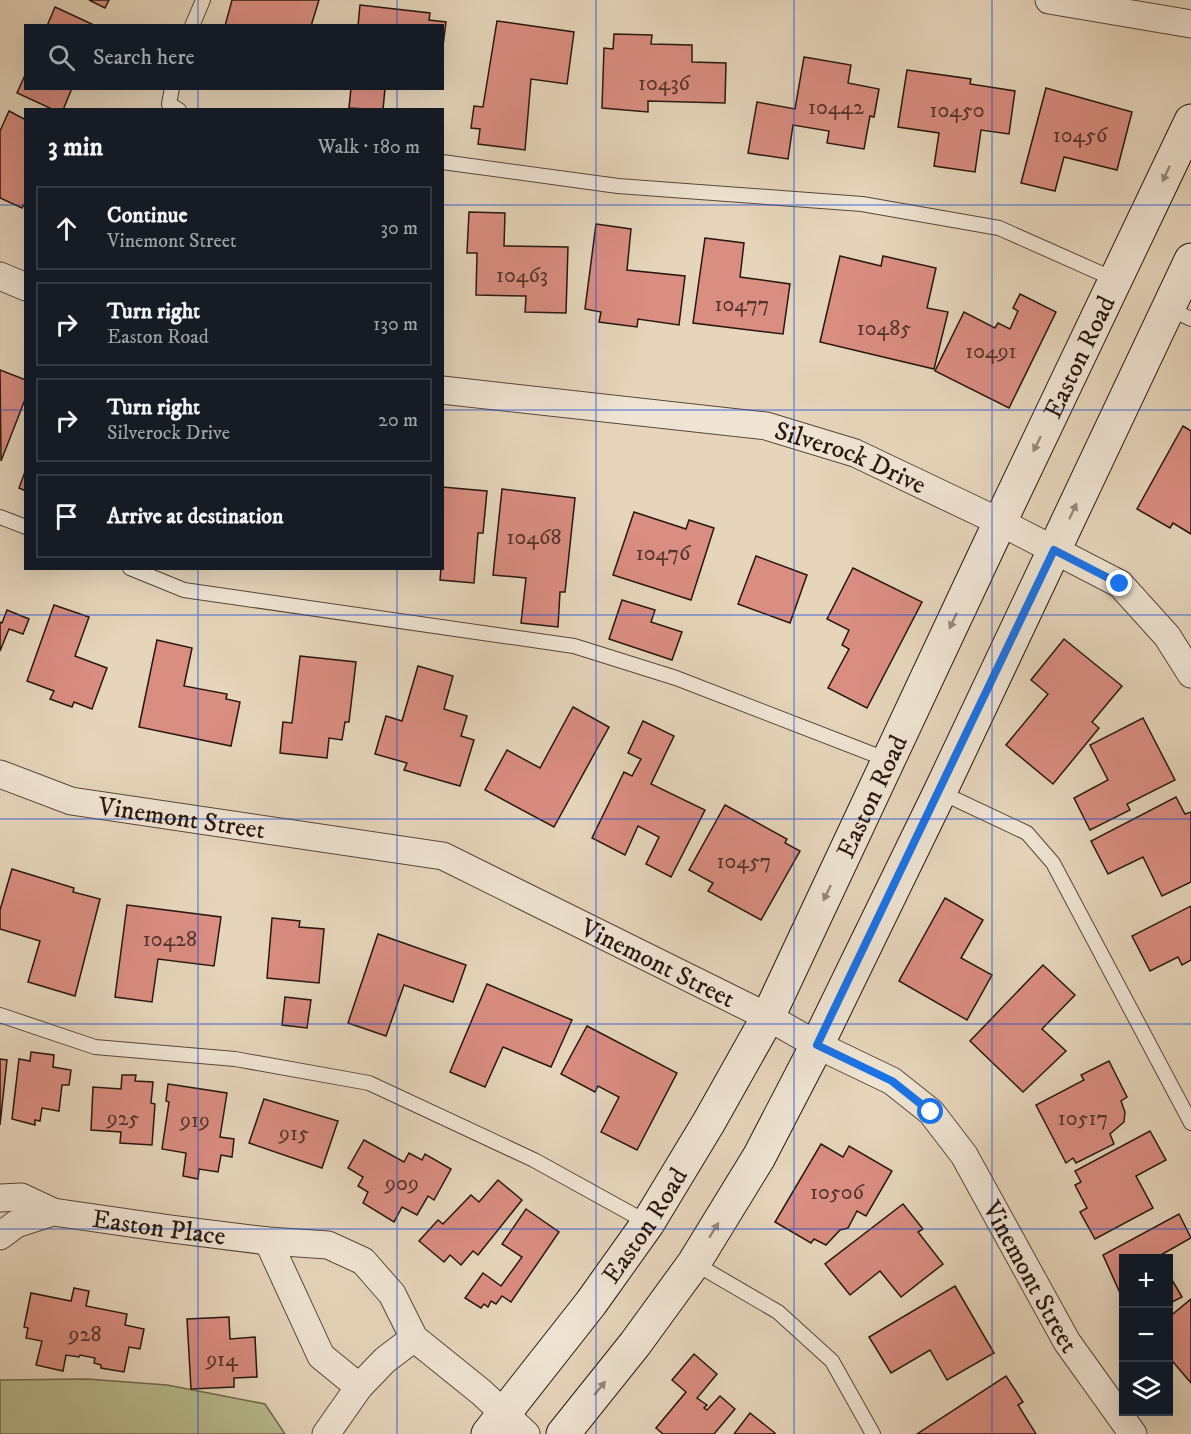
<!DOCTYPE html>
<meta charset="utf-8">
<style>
body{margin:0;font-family:"IM FELL DW Pica",serif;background:#20242c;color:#f1f3f6}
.controls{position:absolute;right:18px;bottom:18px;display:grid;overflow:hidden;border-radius:0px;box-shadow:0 6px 24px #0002}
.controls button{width:54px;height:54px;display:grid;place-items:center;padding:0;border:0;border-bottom:2px solid #363941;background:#171b24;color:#f1f3f6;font:30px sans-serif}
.stop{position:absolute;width:18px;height:18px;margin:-14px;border:4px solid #1a73e8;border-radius:50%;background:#fff}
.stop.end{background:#1a73e8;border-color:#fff;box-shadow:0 2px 6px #0008}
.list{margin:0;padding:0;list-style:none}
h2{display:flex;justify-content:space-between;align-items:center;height:78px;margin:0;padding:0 24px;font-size:26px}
h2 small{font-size:20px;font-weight:400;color:#9ea1a6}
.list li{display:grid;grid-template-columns:39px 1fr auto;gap:18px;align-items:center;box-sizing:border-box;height:84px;margin:0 12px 12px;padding:0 12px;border:2px solid #363941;border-radius:0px}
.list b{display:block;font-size:22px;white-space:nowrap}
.list p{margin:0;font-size:20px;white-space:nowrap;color:#9ea1a6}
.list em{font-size:20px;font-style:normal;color:#9ea1a6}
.icon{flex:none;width:33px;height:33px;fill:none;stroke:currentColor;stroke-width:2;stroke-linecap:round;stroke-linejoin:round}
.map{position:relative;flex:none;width:1191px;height:1434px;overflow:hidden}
.search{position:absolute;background:#171b24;box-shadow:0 6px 24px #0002;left:24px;top:24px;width:420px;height:66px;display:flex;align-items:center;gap:15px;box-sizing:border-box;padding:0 21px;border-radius:0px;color:#9ea1a6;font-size:22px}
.panel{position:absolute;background:#171b24;box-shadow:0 6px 24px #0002;left:24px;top:108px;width:420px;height:462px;border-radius:0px}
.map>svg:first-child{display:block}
.green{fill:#b8bc8e;stroke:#706a4e;stroke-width:1.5}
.building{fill:#da8d81;stroke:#28170e;stroke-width:1.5}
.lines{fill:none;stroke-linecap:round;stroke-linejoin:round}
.lane-casing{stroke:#584639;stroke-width:16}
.street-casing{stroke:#584639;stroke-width:29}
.secondary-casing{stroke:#28170e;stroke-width:35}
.lane{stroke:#efe4d3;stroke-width:14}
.street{stroke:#efe4d3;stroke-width:27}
.secondary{stroke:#efe4d3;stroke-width:33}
.oneway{fill:#95887a}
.route{stroke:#1a73e8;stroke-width:8}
.grid{fill:none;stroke:#1d4ed8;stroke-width:1.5;stroke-opacity:0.55}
.labels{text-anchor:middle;stroke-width:5;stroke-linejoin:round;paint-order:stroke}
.number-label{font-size:22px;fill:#54342b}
.street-label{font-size:26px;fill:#28170e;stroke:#efe4d3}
</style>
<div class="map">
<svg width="1191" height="1434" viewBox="0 0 1191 1434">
<rect width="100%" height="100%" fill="#e6d5bb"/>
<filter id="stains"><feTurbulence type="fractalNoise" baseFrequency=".00333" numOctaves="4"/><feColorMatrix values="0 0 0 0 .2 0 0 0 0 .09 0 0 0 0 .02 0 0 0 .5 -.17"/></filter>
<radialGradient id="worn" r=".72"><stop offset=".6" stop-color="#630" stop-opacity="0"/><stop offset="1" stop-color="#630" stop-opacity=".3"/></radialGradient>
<!-- green -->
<path class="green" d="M87,1379L167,1385L265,1404L285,1434H0V1380Z"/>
<!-- building -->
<g class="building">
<path d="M89,0H109L105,8Z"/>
<path d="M232,0H319L311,26H225Z"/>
<path d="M360,5L430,13L429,20L446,22L442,54V26H358Z"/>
<path d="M55,7L96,26H47Z"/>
<path d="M497,21L574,32L567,84L531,79L525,150L478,144L480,129L471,128L474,106L483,107Z"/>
<path d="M614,34L652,35L651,44L692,45V62L726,63L725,103L648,101V112L602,108L604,48L613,49Z"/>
<path d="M804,57L851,65L848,83L879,89L874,117L870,116L864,149L827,143L829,131L793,125L788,159L748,153L757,102L795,109Z"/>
<path d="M907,70L971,79L970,84L1015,91L1009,134L981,130L975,172L934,166L939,133L898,127Z"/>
<path d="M26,73V88H72L63,110H54L17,93Z"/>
<path d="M351,88H385L383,110L349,108Z"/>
<path d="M1046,88L1132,112L1117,170L1064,157L1055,191L1021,183Z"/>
<path d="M9,111L26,120V201L22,208L0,198V131Z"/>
<path d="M469,212L505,213L504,246L568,247L566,313L525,312L526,296L476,295L477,253H467Z"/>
<path d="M596,224L631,229L627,270L685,276L679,325L638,319L637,327L599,322L601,312L585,309Z"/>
<path d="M705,238L744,243L740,277L790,284L783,334L693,323Z"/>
<path d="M840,256L881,266L883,256L936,268L927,308L948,312L934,369L820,342Z"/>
<path d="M1020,294L1056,312L1009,408L935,371L964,312L995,328L998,323L1010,329L1018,311L1013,308Z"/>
<path d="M0,370L26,380V397L1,461Z"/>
<path d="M1183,426L1191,431V534L1173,523L1170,528L1137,509Z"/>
<path d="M26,469V491L19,488Z"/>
<path d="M442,487L487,491L483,533H478L474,583L440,580L441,568H442Z"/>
<path d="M502,489L575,498L565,592H560L558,627L521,623L526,578L493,575Z"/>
<path d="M634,512L686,529L689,520L714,528L691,600L613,575Z"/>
<path d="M756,556L807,575L790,623L738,604Z"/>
<path d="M853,568L922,602L867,708L828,688L849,649L842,645L849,630L827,619Z"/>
<path d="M622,600L655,610L651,622L682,632L672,660L609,639Z"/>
<path d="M54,605L89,617L75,656L107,668L92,709L74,702L72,707L50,699L54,691L27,681Z"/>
<path d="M7,610L29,619L23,634L9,629L0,651V622L2,623Z"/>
<path d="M1064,639L1122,686L1092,722L1099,728L1053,784L1006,745L1048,694L1031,680Z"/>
<path d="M157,640L192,648L184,686L227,694L226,699L240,702L231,746L139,727Z"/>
<path d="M300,656L356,662L349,722H345L342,740L329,738L327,758L280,753L283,722L292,723Z"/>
<path d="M418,666L453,676L444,709L467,716L461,736L474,740L460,786L404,770L407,763L375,754L386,716L402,721Z"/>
<path d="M573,707L609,727L554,827L485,790L507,750L540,768Z"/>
<path d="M1143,718L1175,780L1127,804L1130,810L1090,830L1074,798L1108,780L1090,745Z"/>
<path d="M643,721L674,736L651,784L705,810L671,877L646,864L659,837L638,826L625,855L592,838L624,772L632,776L641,759L628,753Z"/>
<path d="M1176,797L1185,814L1191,812V882L1162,896L1143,857L1108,874L1091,841Z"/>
<path d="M725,805L787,839L785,843L800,851L761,920L708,891L713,883L689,870Z"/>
<path d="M12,869L74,888L73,892L100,899L75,996L28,982L40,941L0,929V910Z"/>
<path d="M945,898L983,920L961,958L992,975L967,1020L899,981Z"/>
<path d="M127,905L221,917L214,966L158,959L152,1002L115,997Z"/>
<path d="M1191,906V960L1182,965L1178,957L1150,971L1132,936Z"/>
<path d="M272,918L300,921L299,927L324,929L319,983L267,978Z"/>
<path d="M378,934L466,965L453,1002L404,985L386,1036L348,1023Z"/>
<path d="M1043,965L1075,995L1042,1029L1066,1051L1023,1092L970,1041Z"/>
<path d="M487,984L572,1020L551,1067L503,1047L485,1087L450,1072Z"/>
<path d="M285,997L311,1000L307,1028L282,1025Z"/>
<path d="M587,1026L677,1073L637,1150L601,1132L619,1097L598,1086L595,1092L561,1074Z"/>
<path d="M31,1052L54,1055L53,1067L71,1070L69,1085H62L59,1111L42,1108L40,1121L35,1120V1125L12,1119L19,1059L30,1061Z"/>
<path d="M0,1059L7,1060L0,1125Z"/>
<path d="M1109,1061L1127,1097L1121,1101L1125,1112L1124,1122L1110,1134L1114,1144L1076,1163L1073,1158L1066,1163L1036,1105L1084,1080L1081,1075Z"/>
<path d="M122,1075H136L135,1081L153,1082L151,1103L155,1104L152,1145L120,1143L121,1132L91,1130L93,1087L121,1089Z"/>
<path d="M168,1084L227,1093L220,1137L234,1139L232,1157L221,1155L218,1172L199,1169L198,1179L183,1176L186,1153L162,1149L169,1102L166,1101Z"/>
<path d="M264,1099L338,1121L322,1168L249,1143Z"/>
<path d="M1150,1131L1166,1160L1136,1176L1153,1208L1095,1239L1080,1212L1087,1208L1075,1185L1081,1182L1075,1171Z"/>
<path d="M364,1140L404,1162L409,1153L422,1160L425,1154L451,1169L434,1200L428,1196L417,1215L402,1207L394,1222L363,1203L368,1192L358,1186L363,1177L348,1168Z"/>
<path d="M821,1144L843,1157L849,1146L892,1171L866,1216L857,1211L848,1228L840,1230L826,1245L814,1239L811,1243L775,1222Z"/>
<path d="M498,1180L522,1200L478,1255L473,1251L461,1265L450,1255L444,1262L419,1241L438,1220L443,1224L471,1195L479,1202Z"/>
<path d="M903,1204L923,1229L918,1232L943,1264L901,1297L880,1271L850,1295L825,1264Z"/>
<path d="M526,1209L559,1232L511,1302L502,1296L496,1304L491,1301L488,1307L484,1304L481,1308L465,1298L483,1273L501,1286L522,1257L502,1244Z"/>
<path d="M1179,1214L1191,1238L1159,1256L1161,1258H1124V1291L1120,1293L1103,1255Z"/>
<path d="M1168,1273L1182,1297L1168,1304Z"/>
<path d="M955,1286L994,1353L947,1380L930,1350L891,1373L869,1337Z"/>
<path d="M74,1288L89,1291L86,1306L127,1314L125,1325L144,1329L140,1349L129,1347L124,1372L101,1368V1365L94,1363L95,1358L80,1355L79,1357L66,1355L63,1371L36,1365L42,1341L26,1338L28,1328L24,1327L31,1293L71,1301Z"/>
<path d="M1191,1299V1383L1168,1356V1318Z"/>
<path d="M229,1317L230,1339L255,1337L257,1377L234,1378V1387L191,1389L187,1319Z"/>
<path d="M694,1354L717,1374L697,1398L707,1405L704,1408L707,1410L720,1396L735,1409L714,1434H663L656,1428L686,1392L672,1380Z"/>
<path d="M1006,1376L1023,1402L1018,1405L1036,1434H917Z"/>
<path d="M750,1413L775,1433V1434H734Z"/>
</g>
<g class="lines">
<defs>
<g id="lane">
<path d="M192,26L203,0"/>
<path d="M172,88L169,104L179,110"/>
<path d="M442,162L618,186L862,204L999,228L1116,280"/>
<path d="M1168,308L1191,319"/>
<path d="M0,517L26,527"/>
<path d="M130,568L184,590L574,646L676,678L888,760"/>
<path d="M940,792L1027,833L1053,863L1191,1123"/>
<path d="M0,1015L95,1047L235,1059L369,1083L534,1160L648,1223"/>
<path d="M694,1263L778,1312L832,1361L873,1434"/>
</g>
<g id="street">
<path d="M1049,0L1191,24"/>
<path d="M0,276L26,287"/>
<path id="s1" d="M442,390L766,426L855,453L1000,522L1120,584L1167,636L1191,674"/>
<path id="s2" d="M0,774L71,801L443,856L768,1017L817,1045L892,1081L931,1112L964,1155L1067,1342L1133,1434"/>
<path d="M0,1198L21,1197L53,1212"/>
<path id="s3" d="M0,1236L16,1224L53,1212L171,1229L268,1241L328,1245L363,1261L392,1294L414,1338L481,1392L526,1434"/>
<path d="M268,1241L321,1356L359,1387"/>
<path d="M326,1434L359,1387L385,1360L414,1338"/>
</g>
<g id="secondary">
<path id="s4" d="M488,1434L591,1303L648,1223L709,1122L768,1017L1000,522L1191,121"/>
<path d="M563,1434L635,1344L694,1263L759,1157L817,1045L940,792L1191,260"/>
</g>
</defs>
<!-- lane casing -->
<use href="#lane" class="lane-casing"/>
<!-- street casing -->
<use href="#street" class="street-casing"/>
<!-- secondary casing -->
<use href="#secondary" class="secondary-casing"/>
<!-- lane -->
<use href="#lane" class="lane"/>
<!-- street -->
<use href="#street" class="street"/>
<!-- secondary -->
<use href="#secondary" class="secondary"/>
</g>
<!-- one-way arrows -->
<defs><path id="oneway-solid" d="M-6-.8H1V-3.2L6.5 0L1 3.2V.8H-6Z" transform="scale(1.5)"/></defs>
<g class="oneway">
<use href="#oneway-solid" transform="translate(1166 174) rotate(115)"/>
<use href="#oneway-solid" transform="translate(1037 444) rotate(116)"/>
<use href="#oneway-solid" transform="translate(1073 511) rotate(-65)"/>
<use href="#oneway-solid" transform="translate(953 621) rotate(115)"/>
<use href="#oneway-solid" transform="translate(827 893) rotate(116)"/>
<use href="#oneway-solid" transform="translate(714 1230) rotate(-58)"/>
<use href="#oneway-solid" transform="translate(600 1388) rotate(-51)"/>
</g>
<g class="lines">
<!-- route -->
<path class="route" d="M931,1112L892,1081L817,1045L1054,550L1120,584"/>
</g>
<!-- grid -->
<path class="grid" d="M198,0V26M397,0V26M596,0V1434M794,0V1434M992,0V1434M198,88V110M397,88V110M0,205H26M442,205H1191M0,410H26M442,410H1191M198,568V1434M397,568V1434M0,615H1191M0,819H1191M0,1024H1191M0,1229H1191"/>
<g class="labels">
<!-- number labels -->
<g class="number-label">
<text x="664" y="90">10436</text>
<text x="836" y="114">10442</text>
<text x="957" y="117">10450</text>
<text x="1080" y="142">10456</text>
<text x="522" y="282">10463</text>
<text x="742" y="311">10477</text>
<text x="884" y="335">10485</text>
<text x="991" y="358">10491</text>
<text x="534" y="544">10468</text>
<text x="663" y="560">10476</text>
<text x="744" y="868">10457</text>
<text x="170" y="946">10428</text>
<text x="123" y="1125">925</text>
<text x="1083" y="1125">10517</text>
<text x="195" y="1127">919</text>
<text x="294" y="1140">915</text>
<text x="402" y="1190">909</text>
<text x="837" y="1199">10506</text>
<text x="85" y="1341">928</text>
<text x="222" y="1366">914</text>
</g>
<!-- street labels -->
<g class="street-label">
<text dy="9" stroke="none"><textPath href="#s4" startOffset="1233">Easton Road</textPath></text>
<text dy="9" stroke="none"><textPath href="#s1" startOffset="416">Silverock Drive</textPath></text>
<text dy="9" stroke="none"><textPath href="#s4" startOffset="747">Easton Road</textPath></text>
<text dy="9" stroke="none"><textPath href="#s2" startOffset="188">Vinemont Street</textPath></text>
<text dy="9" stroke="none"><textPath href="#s2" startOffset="692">Vinemont Street</textPath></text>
<text dy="9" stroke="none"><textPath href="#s4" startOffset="261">Easton Road</textPath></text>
<text dy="9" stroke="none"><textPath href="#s3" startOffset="166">Easton Place</textPath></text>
<text dy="9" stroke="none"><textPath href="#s2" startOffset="1197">Vinemont Street</textPath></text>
</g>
</g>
<rect width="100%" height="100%" filter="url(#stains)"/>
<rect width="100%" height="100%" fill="url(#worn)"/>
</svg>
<div class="controls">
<button>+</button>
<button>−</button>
<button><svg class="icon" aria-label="layers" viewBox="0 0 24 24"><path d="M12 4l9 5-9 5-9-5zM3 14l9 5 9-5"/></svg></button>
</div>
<div class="stop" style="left:931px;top:1112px"></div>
<div class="stop end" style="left:1120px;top:584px"></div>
<div class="search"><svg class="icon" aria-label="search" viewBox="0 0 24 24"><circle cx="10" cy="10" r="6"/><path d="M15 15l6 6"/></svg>Search here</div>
<section class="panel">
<h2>3 min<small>Walk · 180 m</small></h2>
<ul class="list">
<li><svg class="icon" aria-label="ahead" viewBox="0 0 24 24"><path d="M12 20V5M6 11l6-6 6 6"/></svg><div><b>Continue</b><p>Vinemont Street</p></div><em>30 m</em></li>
<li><svg class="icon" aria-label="right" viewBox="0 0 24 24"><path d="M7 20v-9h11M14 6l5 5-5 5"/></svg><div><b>Turn right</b><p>Easton Road</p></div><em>130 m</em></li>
<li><svg class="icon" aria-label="right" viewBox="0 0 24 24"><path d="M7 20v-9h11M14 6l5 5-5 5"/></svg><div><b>Turn right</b><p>Silverock Drive</p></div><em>20 m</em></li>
<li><svg class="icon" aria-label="arrive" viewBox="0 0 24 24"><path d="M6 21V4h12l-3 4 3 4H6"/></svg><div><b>Arrive at destination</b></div></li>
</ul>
</section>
</div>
